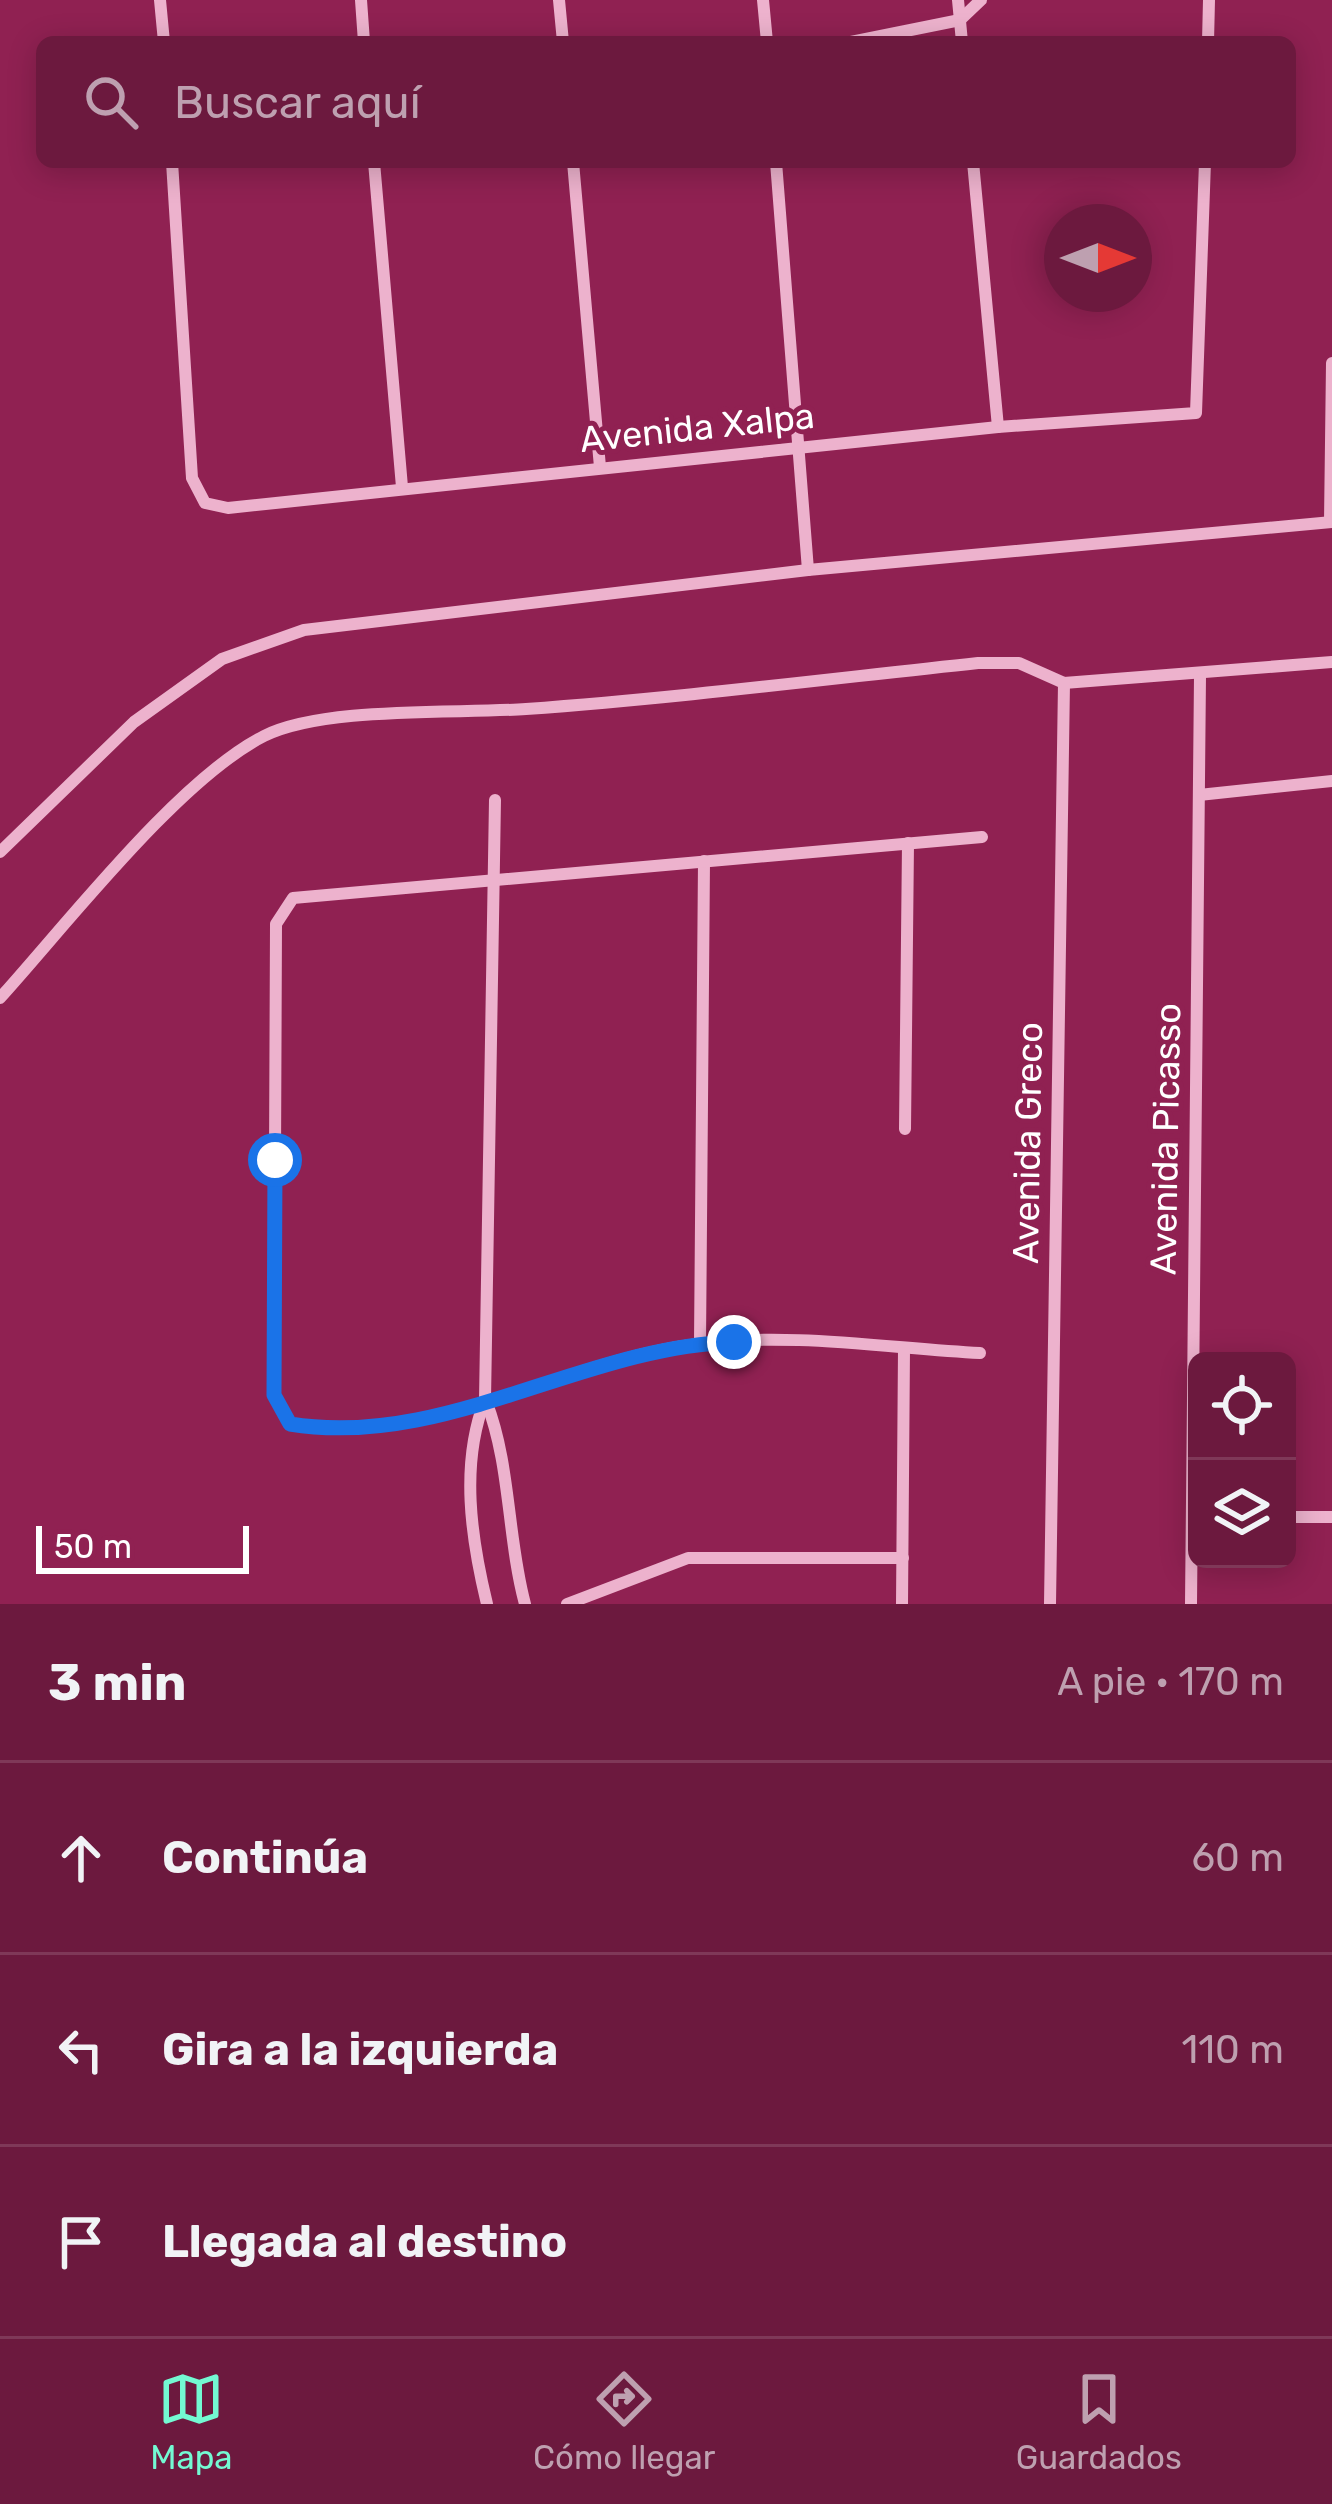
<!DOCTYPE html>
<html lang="es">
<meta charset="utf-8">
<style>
body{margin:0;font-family:Rubik,sans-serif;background:#742649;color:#f1f3f6}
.controls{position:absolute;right:36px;bottom:36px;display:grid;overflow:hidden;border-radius:18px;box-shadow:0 6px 30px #0003}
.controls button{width:108px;height:108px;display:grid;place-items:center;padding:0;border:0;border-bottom:3px solid #7f3858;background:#6c193e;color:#f1f3f6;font:60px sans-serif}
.compass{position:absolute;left:1044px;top:204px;width:108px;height:108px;border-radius:50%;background:#6c193e;box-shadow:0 6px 30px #0003;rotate:90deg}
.scale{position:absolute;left:36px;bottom:30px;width:213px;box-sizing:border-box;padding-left:12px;border:6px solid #fff;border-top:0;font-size:33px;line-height:42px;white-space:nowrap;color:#fff;-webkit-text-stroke:9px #902152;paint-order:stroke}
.stop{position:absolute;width:36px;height:36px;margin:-27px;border:9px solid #1a73e8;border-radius:50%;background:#fff}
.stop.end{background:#1a73e8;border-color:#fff;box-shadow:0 3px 12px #0008}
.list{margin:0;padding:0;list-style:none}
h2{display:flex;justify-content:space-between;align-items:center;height:156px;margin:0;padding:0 48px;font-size:51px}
h2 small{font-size:39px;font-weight:400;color:#bea0b0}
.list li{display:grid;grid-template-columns:78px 1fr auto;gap:36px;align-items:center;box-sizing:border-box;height:192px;padding:0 48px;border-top:3px solid #7f3858}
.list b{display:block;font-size:45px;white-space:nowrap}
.list em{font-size:39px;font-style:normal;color:#bea0b0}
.icon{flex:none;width:66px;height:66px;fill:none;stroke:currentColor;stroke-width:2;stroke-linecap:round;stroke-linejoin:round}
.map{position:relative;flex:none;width:1332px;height:1604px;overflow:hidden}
.search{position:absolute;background:#6c193e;box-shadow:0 6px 30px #0003;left:36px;right:36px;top:36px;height:132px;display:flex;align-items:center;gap:30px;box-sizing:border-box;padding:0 42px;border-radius:18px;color:#bea0b0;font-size:45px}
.sheet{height:732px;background:#6c193e}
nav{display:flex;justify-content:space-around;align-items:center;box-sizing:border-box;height:168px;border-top:3px solid #7f3858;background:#6c193e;font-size:33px;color:#bea0b0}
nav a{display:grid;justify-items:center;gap:6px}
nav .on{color:#73f9d2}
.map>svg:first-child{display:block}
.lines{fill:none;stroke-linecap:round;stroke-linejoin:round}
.street{stroke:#edb2cd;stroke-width:12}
.route{stroke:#1a73e8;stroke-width:15}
.labels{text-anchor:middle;stroke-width:10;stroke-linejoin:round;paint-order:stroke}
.street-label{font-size:36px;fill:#fff;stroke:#902152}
</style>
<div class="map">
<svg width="1332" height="1604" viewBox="0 0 1332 1604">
<rect width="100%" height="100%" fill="#902152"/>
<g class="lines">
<!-- street -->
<g class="street">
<path d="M160,0L164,42"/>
<path d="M361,0L364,42"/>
<path d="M559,0L563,42"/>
<path d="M763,0L767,42"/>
<path d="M958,0L962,42"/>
<path d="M851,42L960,20L981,0"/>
<path d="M1208,42L1209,0"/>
<path d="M172,162L192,478L205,503L228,508L998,427L1196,413L1205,162"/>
<path d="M374,162L402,487"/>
<path d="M573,162L600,467"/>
<path d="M776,162L808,570"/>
<path d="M973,162L998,427"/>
<path d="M1330,522L1332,363"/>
<path d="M1199,795L1332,781"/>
<path d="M0,852L134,722L222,659L304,630L808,570L1332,522"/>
<path d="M0,998C67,924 179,779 264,736C324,706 456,714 526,709C677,698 828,679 978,663H1019L1064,683L1332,662"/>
<path d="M905,1129L908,843"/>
<path d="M700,1343L704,861"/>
<path d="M980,1353C888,1348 789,1332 698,1344C560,1361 432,1447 290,1424L274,1395L276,924L293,898L982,837"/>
<path d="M486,1401C511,1465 507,1537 525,1604"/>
<path d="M1287,1517H1332"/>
<path d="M487,1604C471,1538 460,1464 485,1400L495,800"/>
<path d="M567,1604L688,1558H903"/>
<path d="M902,1604L904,1349"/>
<path d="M1050,1604L1064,683"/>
<path d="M1191,1604L1200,676"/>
</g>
</g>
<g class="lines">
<!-- route -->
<path class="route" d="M275,1160L274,1395L290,1424C444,1449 581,1347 734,1342"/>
</g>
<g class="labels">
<!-- street labels -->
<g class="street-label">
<text transform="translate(697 427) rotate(-6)" y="13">Avenida Xalpa</text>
<text transform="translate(1165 1139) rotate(-89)" y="13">Avenida Picasso</text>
<text transform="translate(1027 1143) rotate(-89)" y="13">Avenida Greco</text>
</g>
</g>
</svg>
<div class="controls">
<button><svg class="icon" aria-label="locate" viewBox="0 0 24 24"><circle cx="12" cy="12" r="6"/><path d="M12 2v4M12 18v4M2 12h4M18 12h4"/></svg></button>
<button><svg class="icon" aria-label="layers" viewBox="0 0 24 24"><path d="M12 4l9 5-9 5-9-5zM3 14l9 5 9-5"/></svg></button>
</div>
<svg class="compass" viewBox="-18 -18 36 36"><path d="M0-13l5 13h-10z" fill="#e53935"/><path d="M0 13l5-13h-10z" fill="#bea0b0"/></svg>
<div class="scale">50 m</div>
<div class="stop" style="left:275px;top:1160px"></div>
<div class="stop end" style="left:734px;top:1342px"></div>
<div class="search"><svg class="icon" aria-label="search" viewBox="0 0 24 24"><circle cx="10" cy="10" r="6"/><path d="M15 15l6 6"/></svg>Buscar aquí</div>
</div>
<section class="sheet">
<h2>3 min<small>A pie · 170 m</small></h2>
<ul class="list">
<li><svg class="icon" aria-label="ahead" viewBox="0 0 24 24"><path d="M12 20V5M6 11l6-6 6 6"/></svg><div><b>Continúa</b></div><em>60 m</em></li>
<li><svg class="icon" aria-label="left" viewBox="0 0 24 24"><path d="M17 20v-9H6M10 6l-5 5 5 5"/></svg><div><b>Gira a la izquierda</b></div><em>110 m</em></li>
<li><svg class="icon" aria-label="arrive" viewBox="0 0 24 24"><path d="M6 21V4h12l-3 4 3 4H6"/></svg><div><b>Llegada al destino</b></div></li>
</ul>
</section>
<nav>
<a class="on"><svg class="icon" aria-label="map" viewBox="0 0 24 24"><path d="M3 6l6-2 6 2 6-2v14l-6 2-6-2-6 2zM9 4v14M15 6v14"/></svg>Mapa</a>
<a><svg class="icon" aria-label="directions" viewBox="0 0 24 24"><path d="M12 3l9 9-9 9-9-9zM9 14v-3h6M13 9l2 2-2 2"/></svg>Cómo llegar</a>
<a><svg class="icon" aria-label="saved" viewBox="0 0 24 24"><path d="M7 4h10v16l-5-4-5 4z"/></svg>Guardados</a>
</nav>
